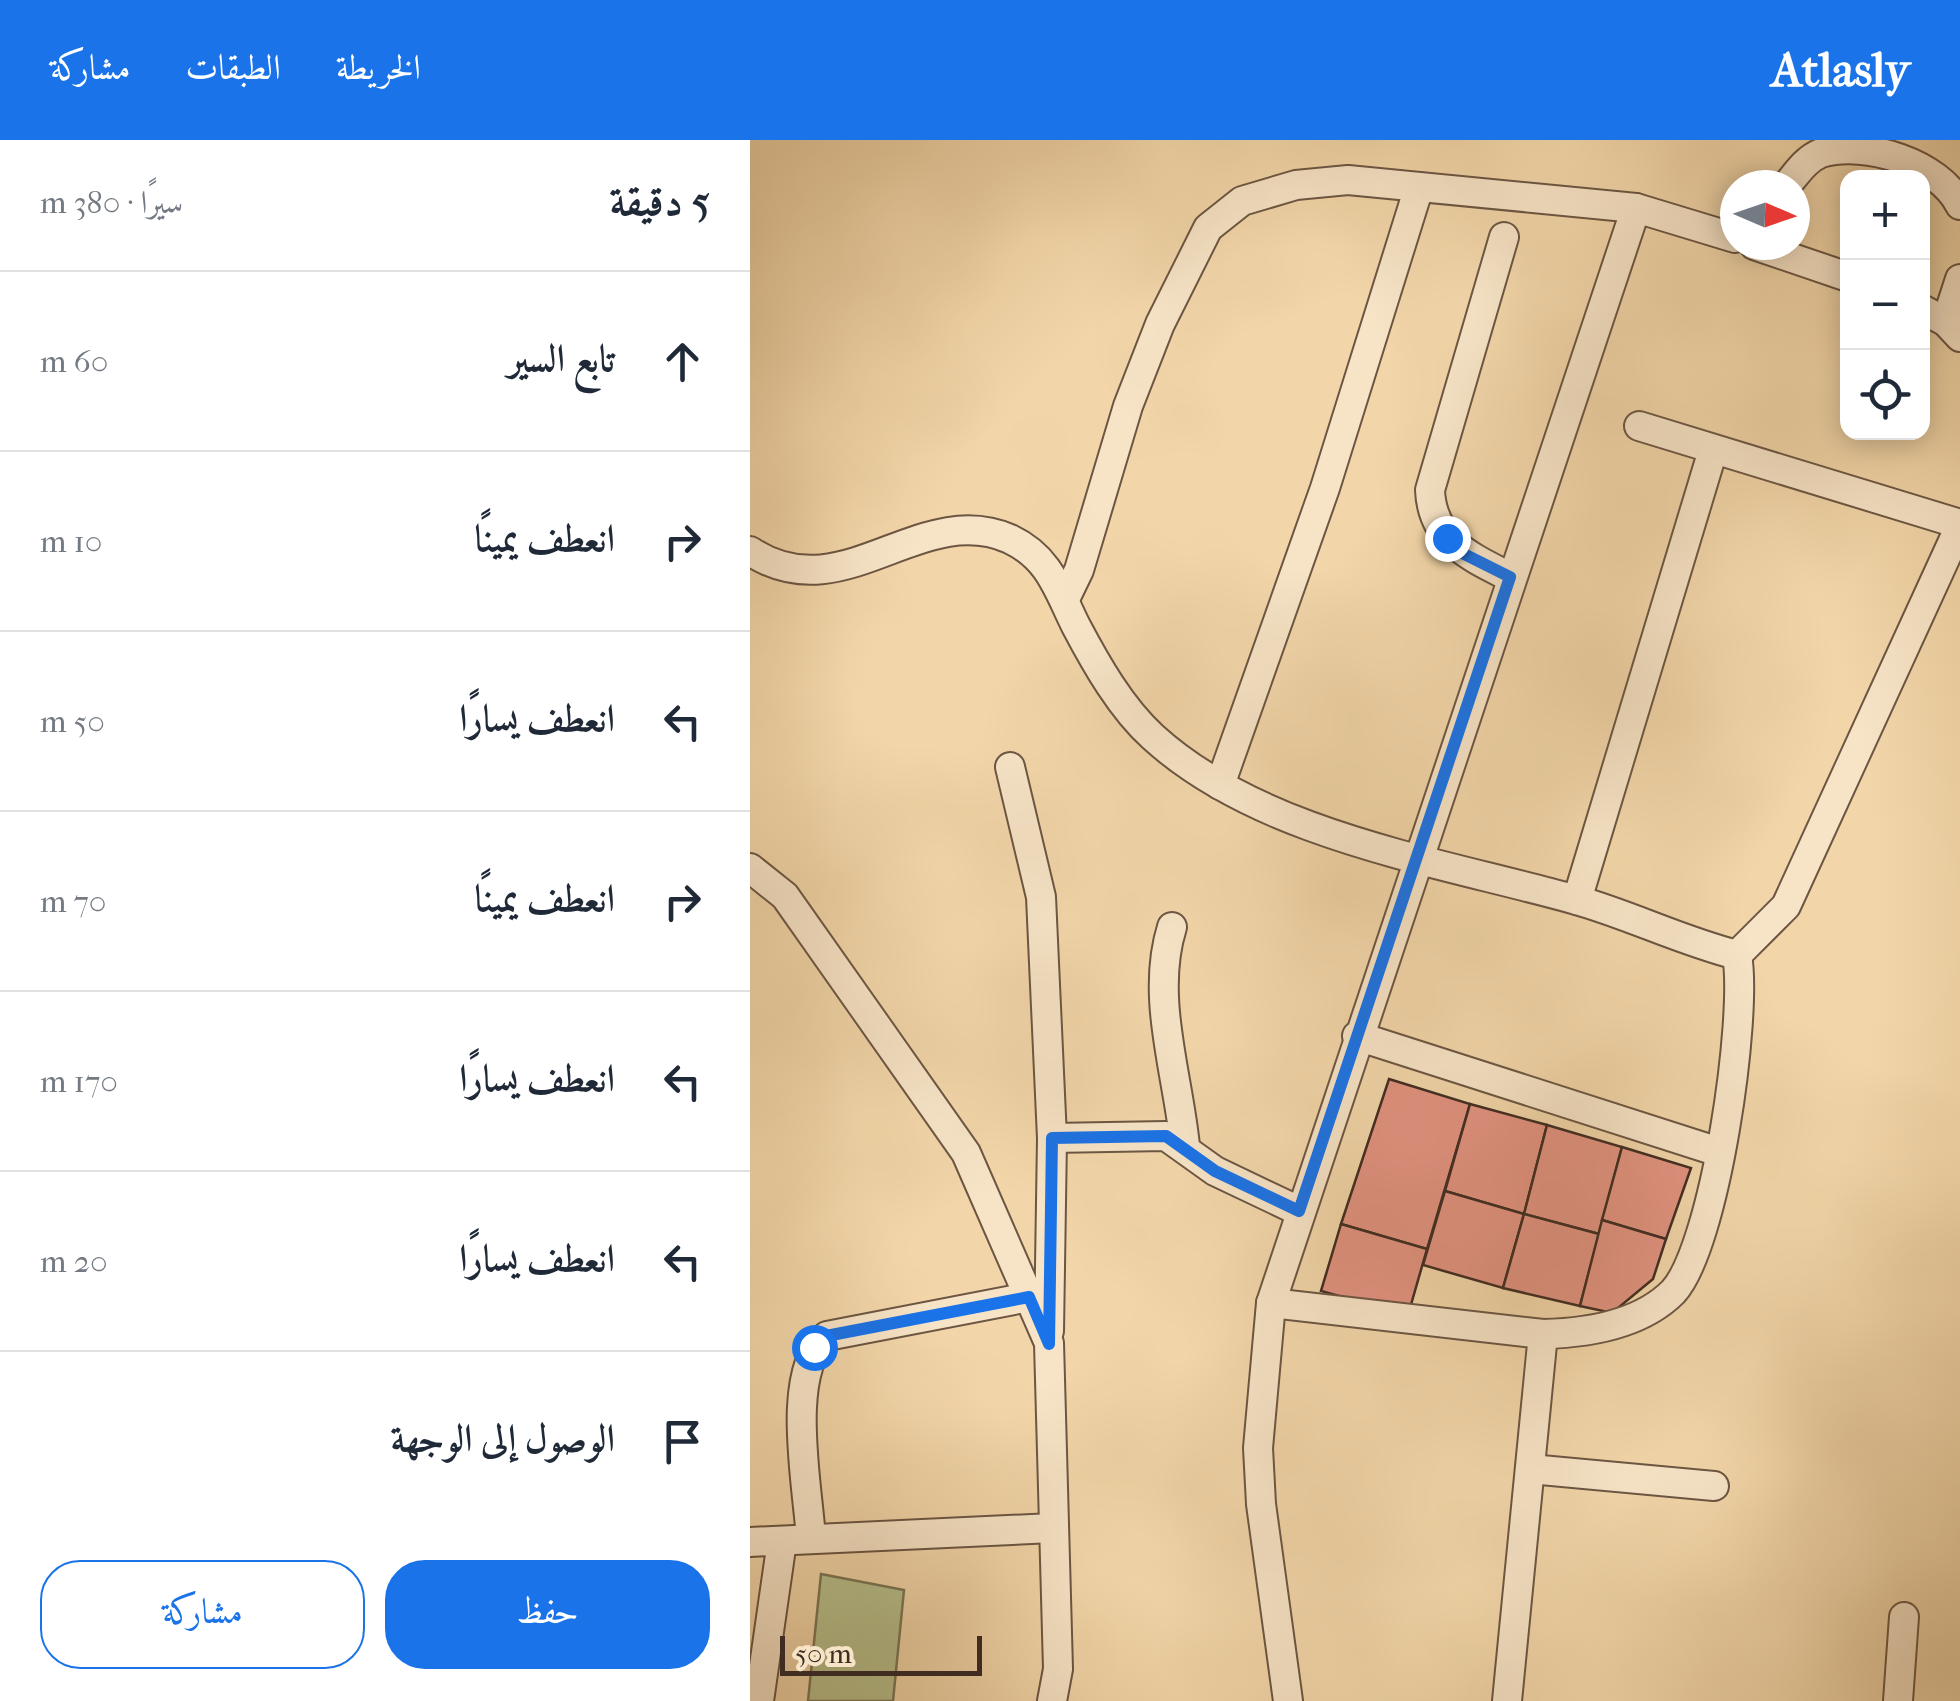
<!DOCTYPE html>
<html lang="ar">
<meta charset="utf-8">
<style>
body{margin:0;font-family:"IM FELL French Canon",Amiri,serif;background:#f6f6f7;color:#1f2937;direction:rtl}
.controls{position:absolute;right:30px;top:30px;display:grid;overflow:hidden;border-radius:20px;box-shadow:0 5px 25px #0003}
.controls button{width:90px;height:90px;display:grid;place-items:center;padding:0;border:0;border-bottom:2px solid #e0e1e3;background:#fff;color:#1f2937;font:50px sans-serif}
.compass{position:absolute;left:970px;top:30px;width:90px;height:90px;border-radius:50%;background:#fff;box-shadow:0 5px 25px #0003;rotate:92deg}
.scale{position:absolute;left:30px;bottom:25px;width:202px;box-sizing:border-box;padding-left:10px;border:5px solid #402c21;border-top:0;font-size:28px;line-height:35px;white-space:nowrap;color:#402c21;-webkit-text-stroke:8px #f7e4c7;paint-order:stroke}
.stop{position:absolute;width:30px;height:30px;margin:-22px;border:8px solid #1a73e8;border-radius:50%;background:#fff}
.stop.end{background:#1a73e8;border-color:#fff;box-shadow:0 2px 10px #0008}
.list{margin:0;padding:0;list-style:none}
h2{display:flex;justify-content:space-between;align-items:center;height:130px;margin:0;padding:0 40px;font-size:42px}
h2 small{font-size:32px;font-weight:400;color:#747a83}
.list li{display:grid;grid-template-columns:65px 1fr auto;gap:30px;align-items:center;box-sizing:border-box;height:180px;padding:0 40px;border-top:2px solid #e0e1e3}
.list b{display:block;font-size:38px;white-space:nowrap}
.list em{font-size:32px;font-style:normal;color:#747a83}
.actions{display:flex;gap:20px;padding:30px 40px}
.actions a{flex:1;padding:22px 0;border:2px solid #1a73e8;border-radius:40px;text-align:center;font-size:35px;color:#1a73e8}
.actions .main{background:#1a73e8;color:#fff}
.icon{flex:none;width:55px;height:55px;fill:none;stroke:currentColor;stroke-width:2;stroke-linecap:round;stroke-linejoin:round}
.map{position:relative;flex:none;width:1210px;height:1561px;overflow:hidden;direction:ltr}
header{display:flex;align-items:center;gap:60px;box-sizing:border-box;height:140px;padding:0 50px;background:#1a73e8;color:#fff}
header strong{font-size:48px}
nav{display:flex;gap:55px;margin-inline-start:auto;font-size:35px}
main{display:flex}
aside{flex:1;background:#fff}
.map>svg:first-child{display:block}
.green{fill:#b6bf8c;stroke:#7b7656;stroke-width:2.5}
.building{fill:#e29280;stroke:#402c21;stroke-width:2.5}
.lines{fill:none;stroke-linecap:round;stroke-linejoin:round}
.minor-casing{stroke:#6c5643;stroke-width:32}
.minor{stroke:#f7e4c7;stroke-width:28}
.route{stroke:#1a73e8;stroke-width:12}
</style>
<header>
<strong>Atlasly</strong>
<nav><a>الخريطة</a><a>الطبقات</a><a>مشاركة</a></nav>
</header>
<main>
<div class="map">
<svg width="1210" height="1561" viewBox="0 0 1210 1561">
<rect width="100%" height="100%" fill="#f2d6a9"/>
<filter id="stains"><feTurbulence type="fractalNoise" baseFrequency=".002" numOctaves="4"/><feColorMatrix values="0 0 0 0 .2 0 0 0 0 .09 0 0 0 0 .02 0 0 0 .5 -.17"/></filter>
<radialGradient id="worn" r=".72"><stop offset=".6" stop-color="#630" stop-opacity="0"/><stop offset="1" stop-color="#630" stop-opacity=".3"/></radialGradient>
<!-- green -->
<path class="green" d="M71,1434L154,1450L143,1561H58Z"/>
<!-- building -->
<g class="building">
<path d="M639,939L720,964L677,1109L591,1084Z"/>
<path d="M720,964L797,985L774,1074L695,1051Z"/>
<path d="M797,985L872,1007L849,1094L774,1074Z"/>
<path d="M872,1007L941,1028L916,1099L852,1080Z"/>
<path d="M695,1051L774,1074L753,1148L673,1125Z"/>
<path d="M774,1074L849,1094L830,1166L753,1148Z"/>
<path d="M852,1080L916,1099L903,1139L862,1173L830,1166Z"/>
<path d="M591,1084L677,1109L658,1175L571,1151Z"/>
</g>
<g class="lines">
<defs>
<g id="minor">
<path d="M1037,45C1047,33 1056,19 1071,13C1116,0 1189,23 1210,65"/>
<path d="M754,97L680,350C682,401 721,417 760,437"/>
<path d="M1004,105L1098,137"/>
<path d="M1172,169L1196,182L1210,197"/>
<path d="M1196,182L1210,139"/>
<path d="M889,286L1210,384"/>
<path d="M0,411C93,473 169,359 260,399C300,418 308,450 326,486C346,524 371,568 403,597C511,695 686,721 823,759C878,774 931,801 987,815C998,876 965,1107 923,1152C890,1185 837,1193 793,1194L521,1163"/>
<path d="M315,459L329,430L378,266L410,184L458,88L492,61L546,45L598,40L886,68L985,98"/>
<path d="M260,627L291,757L302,998L299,1191"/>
<path d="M470,645L575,348L669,47"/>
<path d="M0,728L35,756L216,1013L299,1203L308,1529L302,1561"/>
<path d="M827,760L963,310"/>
<path d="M422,787C400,857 428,934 435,1006"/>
<path d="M987,815L1036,766L1210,386"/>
<path d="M607,896L969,1012"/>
<path d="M302,998L416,996L465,1031L549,1071"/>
<path d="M780,1329L964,1346"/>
<path d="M61,1399C58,1347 34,1232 77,1196L279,1157"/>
<path d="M0,1402L303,1388"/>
<path d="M9,1561L32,1401"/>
<path d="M538,1561L511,1364L508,1308L521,1163L886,68"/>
<path d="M757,1561L793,1194"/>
<path d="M1148,1561L1154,1477"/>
</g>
</defs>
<!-- minor casing -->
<use href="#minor" class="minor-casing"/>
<!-- minor -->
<use href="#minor" class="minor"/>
</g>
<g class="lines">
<!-- route -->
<path class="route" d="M64,1207L76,1196L279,1157L299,1204L302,998L416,996L465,1031L549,1071L760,437L710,412L697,398"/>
</g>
<rect width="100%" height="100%" filter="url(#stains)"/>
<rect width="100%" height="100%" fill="url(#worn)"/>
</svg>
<div class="controls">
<button>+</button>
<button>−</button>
<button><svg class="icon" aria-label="locate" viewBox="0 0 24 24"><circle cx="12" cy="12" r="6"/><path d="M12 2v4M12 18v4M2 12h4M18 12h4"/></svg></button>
</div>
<svg class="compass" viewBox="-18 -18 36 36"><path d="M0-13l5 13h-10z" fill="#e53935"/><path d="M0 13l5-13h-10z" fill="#747a83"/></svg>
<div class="scale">50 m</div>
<div class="stop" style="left:64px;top:1207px"></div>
<div class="stop end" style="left:697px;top:398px"></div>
</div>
<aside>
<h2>5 دقيقة<small>سيرًا · 380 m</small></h2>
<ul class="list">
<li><svg class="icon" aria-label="ahead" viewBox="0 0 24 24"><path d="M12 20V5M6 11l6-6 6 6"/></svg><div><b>تابع السير</b></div><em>60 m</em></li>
<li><svg class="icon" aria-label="right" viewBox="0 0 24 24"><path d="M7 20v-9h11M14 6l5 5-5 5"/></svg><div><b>انعطف يمينًا</b></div><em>10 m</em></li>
<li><svg class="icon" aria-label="left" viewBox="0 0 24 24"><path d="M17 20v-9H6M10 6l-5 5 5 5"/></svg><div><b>انعطف يسارًا</b></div><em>50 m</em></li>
<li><svg class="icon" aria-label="right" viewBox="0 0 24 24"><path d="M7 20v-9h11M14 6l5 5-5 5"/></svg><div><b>انعطف يمينًا</b></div><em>70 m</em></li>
<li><svg class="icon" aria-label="left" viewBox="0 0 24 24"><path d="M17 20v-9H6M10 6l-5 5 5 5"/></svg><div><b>انعطف يسارًا</b></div><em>170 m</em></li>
<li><svg class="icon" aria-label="left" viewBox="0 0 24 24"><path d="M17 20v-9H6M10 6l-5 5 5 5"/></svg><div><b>انعطف يسارًا</b></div><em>20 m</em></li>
<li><svg class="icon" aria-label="arrive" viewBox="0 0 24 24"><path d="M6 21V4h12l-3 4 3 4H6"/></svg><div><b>الوصول إلى الوجهة</b></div></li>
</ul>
<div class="actions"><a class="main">حفظ</a><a>مشاركة</a></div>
</aside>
</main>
